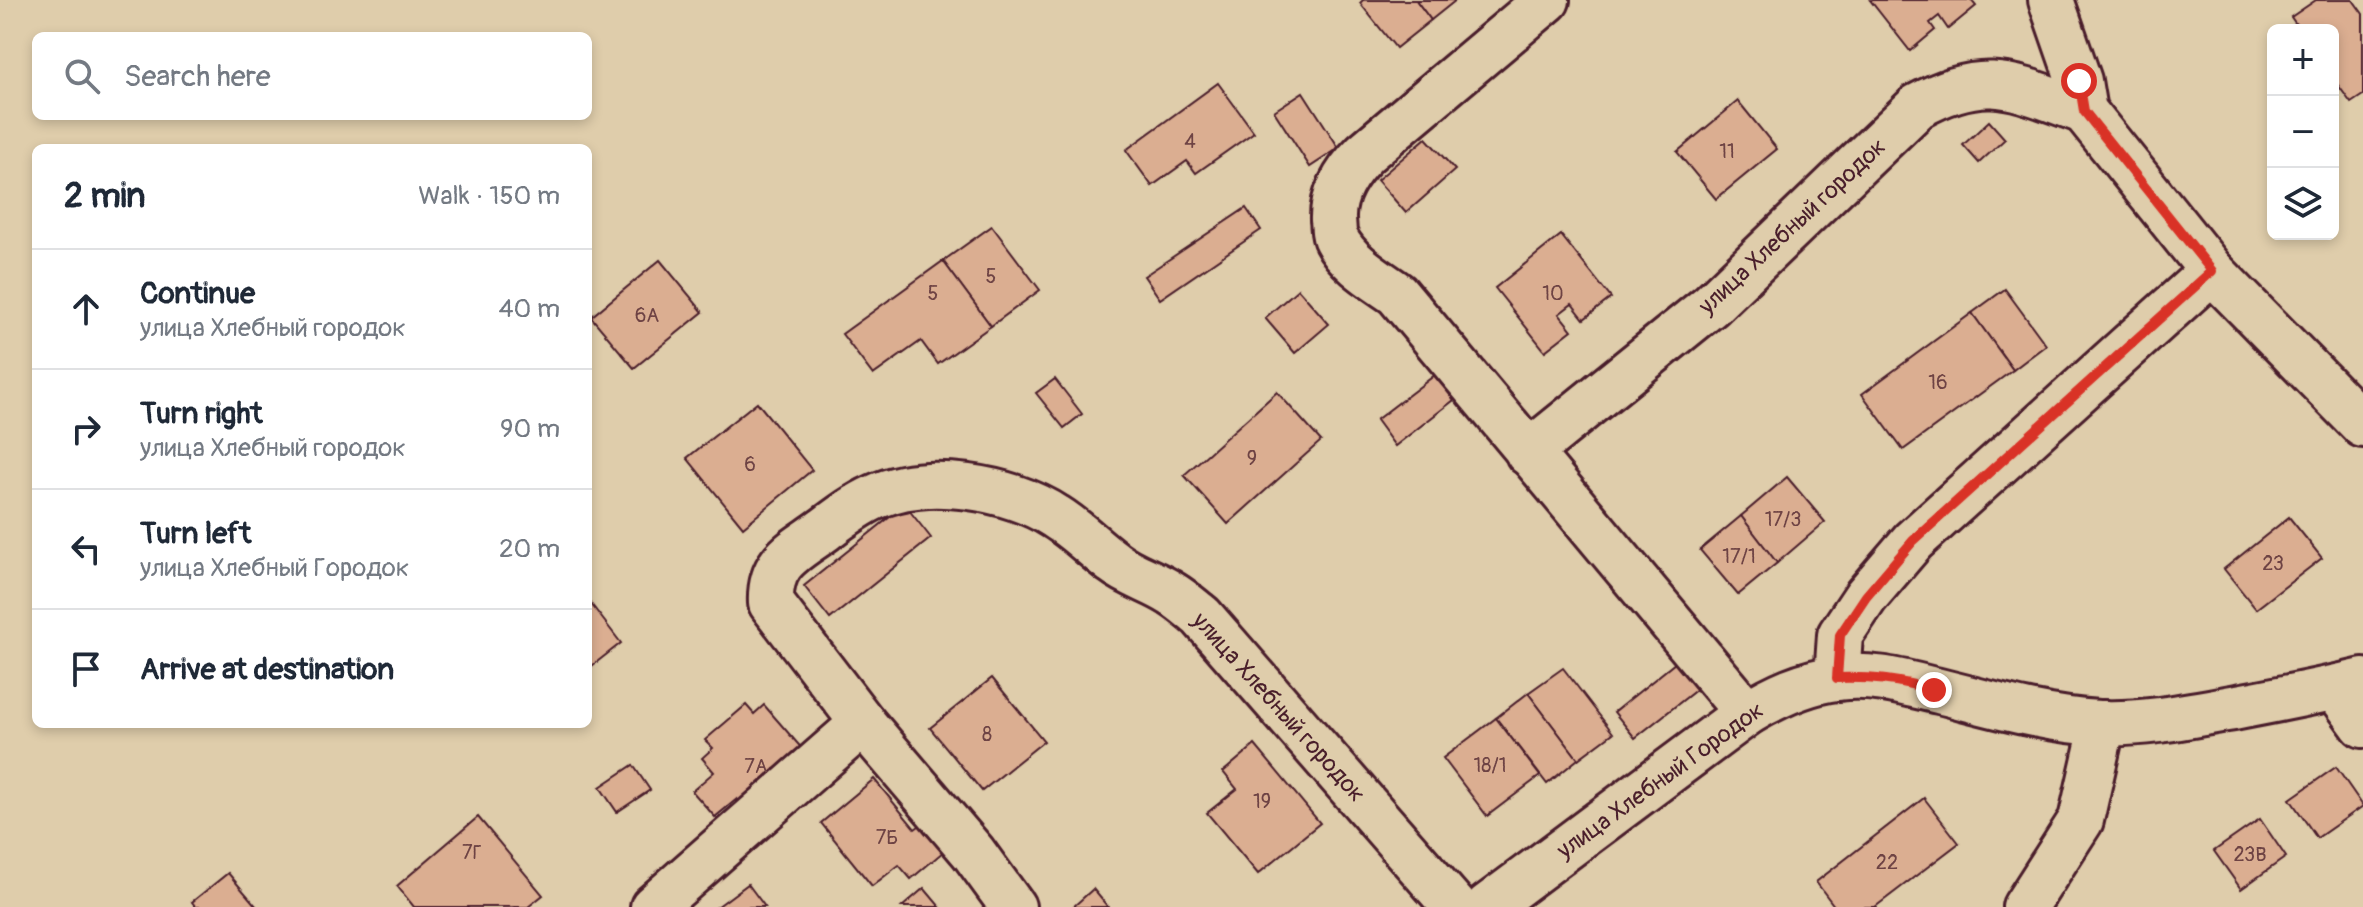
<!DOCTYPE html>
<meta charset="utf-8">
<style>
body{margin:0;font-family:Pangolin,sans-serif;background:#f2f2f3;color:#1f2937}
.controls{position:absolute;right:24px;top:24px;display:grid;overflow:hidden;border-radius:12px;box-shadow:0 4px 12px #0003}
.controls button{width:72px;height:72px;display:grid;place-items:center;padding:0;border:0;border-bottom:2px solid #e0e1e3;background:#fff;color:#1f2937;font:40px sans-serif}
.stop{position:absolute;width:24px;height:24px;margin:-18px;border:6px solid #d93025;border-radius:50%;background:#fff}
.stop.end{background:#d93025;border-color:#fff;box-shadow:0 2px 8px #0008}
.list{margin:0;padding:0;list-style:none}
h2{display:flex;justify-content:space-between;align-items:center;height:104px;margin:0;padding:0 32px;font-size:34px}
h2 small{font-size:26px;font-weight:400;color:#747a83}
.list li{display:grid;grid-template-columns:52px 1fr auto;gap:24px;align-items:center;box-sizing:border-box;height:120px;padding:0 32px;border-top:2px solid #e0e1e3}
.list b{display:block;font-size:30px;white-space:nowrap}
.list p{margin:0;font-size:26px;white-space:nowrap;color:#747a83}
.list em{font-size:26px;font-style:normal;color:#747a83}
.icon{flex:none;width:44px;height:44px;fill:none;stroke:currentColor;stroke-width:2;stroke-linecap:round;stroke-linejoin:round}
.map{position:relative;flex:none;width:2363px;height:907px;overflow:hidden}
.search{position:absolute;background:#fff;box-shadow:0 4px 12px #0003;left:32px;top:32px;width:560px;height:88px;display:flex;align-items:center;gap:20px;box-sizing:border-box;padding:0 28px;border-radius:12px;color:#747a83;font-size:30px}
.panel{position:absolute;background:#fff;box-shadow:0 4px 12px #0003;left:32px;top:144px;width:560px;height:584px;border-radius:12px}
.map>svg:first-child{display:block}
.building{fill:#dbae91;stroke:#4a1f2b;stroke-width:2}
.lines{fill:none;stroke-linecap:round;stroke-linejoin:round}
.minor-casing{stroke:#4a1f2b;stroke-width:50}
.minor{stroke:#dfcdab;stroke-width:44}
.route{stroke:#d93025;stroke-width:10}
.labels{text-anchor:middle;stroke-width:7;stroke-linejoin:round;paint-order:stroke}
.number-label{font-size:20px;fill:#6e4344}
.street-label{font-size:24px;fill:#4a1f2b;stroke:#dfcdab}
</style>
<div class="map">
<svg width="2363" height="907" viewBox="0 0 2363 907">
<rect width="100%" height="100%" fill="#dfcdab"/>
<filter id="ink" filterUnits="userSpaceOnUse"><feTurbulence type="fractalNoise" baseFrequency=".0125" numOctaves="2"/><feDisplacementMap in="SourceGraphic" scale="16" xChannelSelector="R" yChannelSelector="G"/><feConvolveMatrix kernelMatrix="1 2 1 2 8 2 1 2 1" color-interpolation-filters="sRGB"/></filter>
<g filter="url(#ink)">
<!-- building -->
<g class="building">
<path d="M1363,0H1416L1431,20L1396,48L1360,3Z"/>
<path d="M1416,0H1456L1431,20Z"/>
<path d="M1870,0H1971L1976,6L1948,29L1939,16L1930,23L1935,30L1910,51Z"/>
<path d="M2316,0H2353L2363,14V95L2351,103L2333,78V30H2300L2291,17Z"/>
<path d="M1218,83L1254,132L1196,173L1187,161L1152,186L1126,150Z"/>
<path d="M1303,92L1339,148L1310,167L1274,111Z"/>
<path d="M1738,101L1777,149L1716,199L1677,152Z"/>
<path d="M1989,121L2005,139L1979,163L1963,145Z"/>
<path d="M1426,138L1455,170L1406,213L1377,180Z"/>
<path d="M1246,208L1261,230L1160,299L1144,276Z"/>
<path d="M992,226L1040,290L991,326L943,261Z"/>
<path d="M1561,235L1611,298L1584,319L1572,304L1559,314L1572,330L1545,351L1495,288Z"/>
<path d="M660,260L703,312L634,368L591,317Z"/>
<path d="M943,261L991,326L938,364L921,341L873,375L842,334Z"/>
<path d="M1298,289L1329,324L1295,353L1265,318Z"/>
<path d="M2005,289L2046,345L2013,370L1972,313Z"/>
<path d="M1972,313L2013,370L1903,450L1862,394Z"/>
<path d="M1435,375L1454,400L1395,446L1376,420Z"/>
<path d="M1055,379L1082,414L1064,428L1036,393Z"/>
<path d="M1277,392L1321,441L1228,524L1184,475Z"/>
<path d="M757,402L812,470L743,527L687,458Z"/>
<path d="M1787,477L1825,522L1777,563L1741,516Z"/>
<path d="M905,505L931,538L830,619L804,586Z"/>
<path d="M1741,516L1777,563L1738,595L1700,550Z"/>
<path d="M2289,517L2322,558L2256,609L2224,569Z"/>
<path d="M588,600L621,643L588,669Z"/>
<path d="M1675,663L1697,689L1635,738L1614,712Z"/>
<path d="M1563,668L1613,733L1578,759L1528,693Z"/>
<path d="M992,678L1044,741L982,791L930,728Z"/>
<path d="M1528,693L1578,759L1547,784L1496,718Z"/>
<path d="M746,705L754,714L764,705L811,759L748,812L737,799L715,817L692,791L714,772L702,758L713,748L705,740Z"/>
<path d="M1496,718L1540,776L1487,816L1443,758Z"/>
<path d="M1255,745L1320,823L1258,874L1207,813L1237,789L1223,772Z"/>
<path d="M633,765L650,790L617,812L600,787Z"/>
<path d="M2336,767L2363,806L2317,838L2290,799Z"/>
<path d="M874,779L915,829L927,820L950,846L911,879L899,865L872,886L821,823Z"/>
<path d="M1924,798L1959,843L1875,907H1835L1816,882Z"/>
<path d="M478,817L543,895L528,907H414L397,886Z"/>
<path d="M2260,819L2286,857L2241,889L2214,851Z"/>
<path d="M228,873L257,907H196L192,902Z"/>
<path d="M748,884L765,907H717Z"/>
<path d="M924,888L940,907H902Z"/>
<path d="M1093,889L1108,907H1073Z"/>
</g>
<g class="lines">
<defs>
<g id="minor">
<path d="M1547,0L1365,153C1347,171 1332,193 1333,220C1334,226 1333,234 1336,239C1348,263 1376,279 1397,294L1747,713"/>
<path d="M2051,0L2079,81L2084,111L2212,271L2363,425"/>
<path d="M1528,453L1711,305L1918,106C1987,68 2015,87 2084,111"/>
<path d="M1837,678L1840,635L1866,596L1913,541L2212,271"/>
<path d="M2336,688L2363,725"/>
<path d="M653,907L863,723"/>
<path d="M1013,907L973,852L863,723L771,603C769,561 794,552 824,530C840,518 857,505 875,497C925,473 1011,487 1056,517C1077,530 1094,548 1113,562C1131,576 1154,582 1172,594C1182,600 1192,609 1201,616L1455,907"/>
<path d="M1487,907L1747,713C1775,696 1804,682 1837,678C1873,673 1904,683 1939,691C1991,704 2045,720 2099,723C2146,725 2192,715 2238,707C2280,699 2322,691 2363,681"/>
<path d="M2025,907L2081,820L2103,723"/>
</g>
</defs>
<!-- minor casing -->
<use href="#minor" class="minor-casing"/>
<!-- minor -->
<use href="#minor" class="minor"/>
</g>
</g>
<g class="lines" filter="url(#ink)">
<!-- route -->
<path class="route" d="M1934,690C1899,680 1873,677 1837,678L1840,635L1866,596L1913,541L2212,271L2084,111L2079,81"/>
</g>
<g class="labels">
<!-- number labels -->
<g class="number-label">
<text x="1190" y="148">4</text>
<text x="1727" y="158">11</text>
<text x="991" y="283">5</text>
<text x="933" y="300">5</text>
<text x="1553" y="300">10</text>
<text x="647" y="322">6А</text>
<text x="1938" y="389">16</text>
<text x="1252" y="465">9</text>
<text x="750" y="471">6</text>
<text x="1783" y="526">17/3</text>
<text x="1739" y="563">17/1</text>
<text x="2273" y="570">23</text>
<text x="987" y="741">8</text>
<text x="1490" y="772">18/1</text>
<text x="756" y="773">7А</text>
<text x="1262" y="808">19</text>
<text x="887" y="844">7Б</text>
<text x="472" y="859">7Г</text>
<text x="2250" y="861">23В</text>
<text x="1887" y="869">22</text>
</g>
<!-- street labels -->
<g class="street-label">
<text transform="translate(1792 226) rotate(-43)" y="8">улица Хлебный городок</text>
<text transform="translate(1279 707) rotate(48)" y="8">улица Хлебный городок</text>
<text transform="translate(1660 780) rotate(-36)" y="8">улица Хлебный Городок</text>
</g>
</g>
</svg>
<div class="controls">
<button>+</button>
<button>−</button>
<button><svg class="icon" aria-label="layers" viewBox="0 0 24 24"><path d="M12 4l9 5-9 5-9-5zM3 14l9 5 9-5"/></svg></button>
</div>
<div class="stop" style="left:2079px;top:81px"></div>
<div class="stop end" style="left:1934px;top:690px"></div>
<div class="search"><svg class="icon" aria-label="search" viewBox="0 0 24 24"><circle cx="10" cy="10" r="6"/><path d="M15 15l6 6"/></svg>Search here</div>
<section class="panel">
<h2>2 min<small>Walk · 150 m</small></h2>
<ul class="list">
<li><svg class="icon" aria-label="ahead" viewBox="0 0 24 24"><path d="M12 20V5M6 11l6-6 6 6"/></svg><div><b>Continue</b><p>улица Хлебный городок</p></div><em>40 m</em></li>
<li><svg class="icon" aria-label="right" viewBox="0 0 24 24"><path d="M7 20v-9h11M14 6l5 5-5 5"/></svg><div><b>Turn right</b><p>улица Хлебный городок</p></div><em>90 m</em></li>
<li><svg class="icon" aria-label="left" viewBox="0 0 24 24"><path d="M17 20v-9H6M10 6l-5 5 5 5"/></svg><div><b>Turn left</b><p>улица Хлебный Городок</p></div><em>20 m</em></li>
<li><svg class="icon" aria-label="arrive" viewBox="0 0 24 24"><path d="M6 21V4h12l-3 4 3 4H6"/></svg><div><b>Arrive at destination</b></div></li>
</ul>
</section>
</div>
